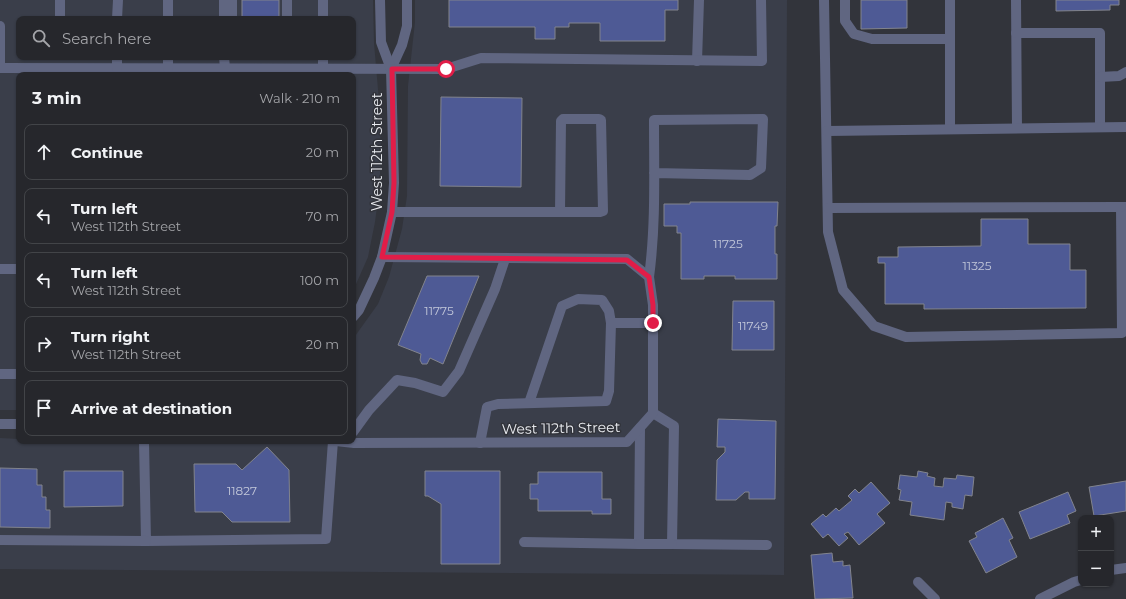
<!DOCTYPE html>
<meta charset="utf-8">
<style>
body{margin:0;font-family:Montserrat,sans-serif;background:#2e2f34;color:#f1f3f6}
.controls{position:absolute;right:12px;bottom:12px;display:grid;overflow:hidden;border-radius:8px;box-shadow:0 1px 3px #0004}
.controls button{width:36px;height:36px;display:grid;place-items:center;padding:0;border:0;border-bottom:1px solid #424448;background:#26272c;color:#f1f3f6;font:20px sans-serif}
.stop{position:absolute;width:12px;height:12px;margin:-9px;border:3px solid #e11d48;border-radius:50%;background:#fff}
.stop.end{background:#e11d48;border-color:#fff;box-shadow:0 1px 4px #0008}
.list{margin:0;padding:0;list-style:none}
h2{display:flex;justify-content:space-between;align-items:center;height:52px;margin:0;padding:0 16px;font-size:17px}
h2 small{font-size:13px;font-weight:400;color:#a4a5a9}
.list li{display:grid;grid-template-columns:26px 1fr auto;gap:12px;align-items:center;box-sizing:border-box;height:56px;margin:0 8px 8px;padding:0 8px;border:1px solid #424448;border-radius:8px}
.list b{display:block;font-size:15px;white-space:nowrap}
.list p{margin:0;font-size:13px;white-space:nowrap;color:#a4a5a9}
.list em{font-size:13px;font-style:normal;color:#a4a5a9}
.icon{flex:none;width:22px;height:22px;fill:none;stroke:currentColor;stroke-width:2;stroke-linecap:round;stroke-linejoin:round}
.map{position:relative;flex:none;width:1126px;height:599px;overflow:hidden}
.search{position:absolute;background:#26272c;box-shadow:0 1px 3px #0004;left:16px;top:16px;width:340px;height:44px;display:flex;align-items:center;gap:10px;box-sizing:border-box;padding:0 14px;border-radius:8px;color:#a4a5a9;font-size:15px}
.panel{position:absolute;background:#26272c;box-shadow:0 1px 3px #0004;left:16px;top:72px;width:340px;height:372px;border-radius:8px}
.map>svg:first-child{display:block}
.built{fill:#3a3e4a;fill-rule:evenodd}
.building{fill:#4e5a95;stroke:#82848d}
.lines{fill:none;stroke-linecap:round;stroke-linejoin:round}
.service{stroke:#606681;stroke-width:10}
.minor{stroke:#606681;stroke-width:10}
.route{stroke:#e11d48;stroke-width:5}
.labels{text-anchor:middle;stroke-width:3;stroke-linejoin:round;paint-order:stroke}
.number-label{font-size:12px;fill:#c3c8da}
.street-label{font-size:14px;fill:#eaecf1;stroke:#32343b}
</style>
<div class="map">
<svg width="1126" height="599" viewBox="0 0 1126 599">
<rect width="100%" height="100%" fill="#32343b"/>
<!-- built -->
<g class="built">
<path d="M0,0H373L374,43L379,101L381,157L379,191L375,222L368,257L353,291V75H19V410H0ZM19,19H353V57H19Z"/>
<path d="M415,0H787L784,575L0,569V438L19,439V441H353V339L378,304L389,277L402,229L407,196L408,86L415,22Z"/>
</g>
<!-- building -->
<g class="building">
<rect x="242" y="0" width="37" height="19"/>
<path d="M449,0H678V10H665V41H600V23H569V27H555V39H535V27H449Z"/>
<path d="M861,0H907V28L861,29Z"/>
<path d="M1056,0H1119V5H1110V10L1056,11Z"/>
<path d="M441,97L522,98L521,187L440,186Z"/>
<path d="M690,202H778L777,226H775V254H777V279H735V276H704V279H681V233H677V226H664V204H690Z"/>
<path d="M981,219H1028V244H1070V270H1086V308L924,309V304H885V263H878V257H898V247L981,246Z"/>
<path d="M427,276H479L443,364L430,358L427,364H422L420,360L421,354L398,345Z"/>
<path d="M733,301H774V350H732Z"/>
<path d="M718,419L776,421L775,499H749V492H745L736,500H716L717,460L725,452V447H717Z"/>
<path d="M267,447L289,470L290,522H232L222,512H195L194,464H236L242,470Z"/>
<path d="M0,468L37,469V485H42V497H46V510H50V528L0,527Z"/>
<path d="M64,471H123V506L64,507Z"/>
<path d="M425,471H500V564H441V504L428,496H425Z"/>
<path d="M918,471L928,473L927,476L935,478L934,486L943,487L944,478L956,479L957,475L974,477L972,496L965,495L963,509L952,507V503L946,502L944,520L910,515L912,502L899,500L901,490L898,489L900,475L917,477Z"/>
<path d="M538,472H602V499H611V514H592V511H538V499H530V484H538Z"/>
<path d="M1126,481V511L1094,516L1089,487Z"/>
<path d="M871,482L890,503L877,514L885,523L859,545L848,532L844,534L848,538L839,546L828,534L823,538L811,524L823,514L826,517L836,508L839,511L852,500L848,496L855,489L859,493Z"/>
<path d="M1068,492L1076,511L1067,515L1070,523L1030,539L1019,512Z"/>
<path d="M1003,518L1013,538L1009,540L1017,557L986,573L969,541L977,537L975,533Z"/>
<path d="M832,553L833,562L843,561V566L850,565L853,598L815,599L811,555Z"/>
</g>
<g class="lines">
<!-- service -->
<g class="service">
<path d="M60,0V19"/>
<path d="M224,0V19"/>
<path d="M232,0V19"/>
<path d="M287,0V19"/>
<path d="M323,0V19"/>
<path d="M824,0L828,232L843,290L874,326L906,337L1122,333L1121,207H1126"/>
<path d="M845,0V21L854,34L872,39H950"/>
<path d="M1016,0L1017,128"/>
<path d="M117,19L118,0"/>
<path d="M168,19V0"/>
<path d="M0,26V68"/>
<path d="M1016,33H1100V127"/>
<path d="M224,57L225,68"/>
<path d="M323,57V68"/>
<path d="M697,61L699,0"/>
<path d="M0,68L446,69L481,58L762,61L761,0"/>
<path d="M117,68V57"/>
<path d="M168,68V57"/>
<path d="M1100,77L1119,76L1126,72"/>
<path d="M950,129V0"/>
<path d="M827,131L1126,127"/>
<path d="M828,208L1121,207"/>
<path d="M392,212H600L603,211L601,120L599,119H563L561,121L560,212"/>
<path d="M0,269H19"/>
<path d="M649,277C656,225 654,172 654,120L763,119L761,168L750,175L654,173"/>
<path d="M0,374H19"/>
<path d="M529,403L562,306L578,299L602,300L609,311L611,323"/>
<path d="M653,413L674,426L672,544L767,545"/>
<path d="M353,432L369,410L397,380L415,383L443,392L459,371L495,289L505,259"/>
<path d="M144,441L146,541L326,539L333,441"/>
<path d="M480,443L487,407L498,404L606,401L609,391L611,323H653"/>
<path d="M0,540L146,541"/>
<path d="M524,542L639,544L640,428"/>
<path d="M639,544H672"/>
</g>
<!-- minor -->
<g class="minor">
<path d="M391,69L402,45L407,26V0"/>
<path d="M353,317L359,310L374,278L382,257L392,212L394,183L391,69L381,42L380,0"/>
<path d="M0,424H19"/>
<path d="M336,441L354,443L627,442L653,413V305L649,277L627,259L382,257"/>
<path d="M1111,570L1126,568"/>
<path d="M918,582L935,599"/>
<path d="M1040,599L1074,582L1081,580"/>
</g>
</g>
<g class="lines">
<!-- route -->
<path class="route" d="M446,69H392L394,183L392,212L382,257L627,260L649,277L653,305V323"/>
</g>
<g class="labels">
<!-- number labels -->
<g class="number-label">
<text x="728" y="248">11725</text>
<text x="977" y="270">11325</text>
<text x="439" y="315">11775</text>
<text x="753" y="330">11749</text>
<text x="242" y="495">11827</text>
</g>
<!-- street labels -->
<g class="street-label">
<text transform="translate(377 152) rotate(-90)" y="5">West 112th Street</text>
<text transform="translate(561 428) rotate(-1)" y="5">West 112th Street</text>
</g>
</g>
</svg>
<div class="controls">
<button>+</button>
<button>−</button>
</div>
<div class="stop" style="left:446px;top:69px"></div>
<div class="stop end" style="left:653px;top:323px"></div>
<div class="search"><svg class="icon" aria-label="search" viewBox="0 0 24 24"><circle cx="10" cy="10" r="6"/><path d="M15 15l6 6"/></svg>Search here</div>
<section class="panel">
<h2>3 min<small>Walk · 210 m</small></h2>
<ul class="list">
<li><svg class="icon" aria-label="ahead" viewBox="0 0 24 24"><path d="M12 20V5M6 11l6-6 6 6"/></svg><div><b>Continue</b></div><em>20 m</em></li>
<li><svg class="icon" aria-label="left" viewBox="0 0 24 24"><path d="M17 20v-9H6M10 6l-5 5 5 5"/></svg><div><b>Turn left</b><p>West 112th Street</p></div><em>70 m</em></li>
<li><svg class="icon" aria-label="left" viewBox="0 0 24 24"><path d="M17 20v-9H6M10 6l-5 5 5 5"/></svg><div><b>Turn left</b><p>West 112th Street</p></div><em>100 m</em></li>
<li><svg class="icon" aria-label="right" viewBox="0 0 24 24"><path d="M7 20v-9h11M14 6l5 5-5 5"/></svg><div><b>Turn right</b><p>West 112th Street</p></div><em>20 m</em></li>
<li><svg class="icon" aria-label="arrive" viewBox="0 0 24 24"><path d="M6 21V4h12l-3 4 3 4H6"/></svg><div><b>Arrive at destination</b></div></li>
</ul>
</section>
</div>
